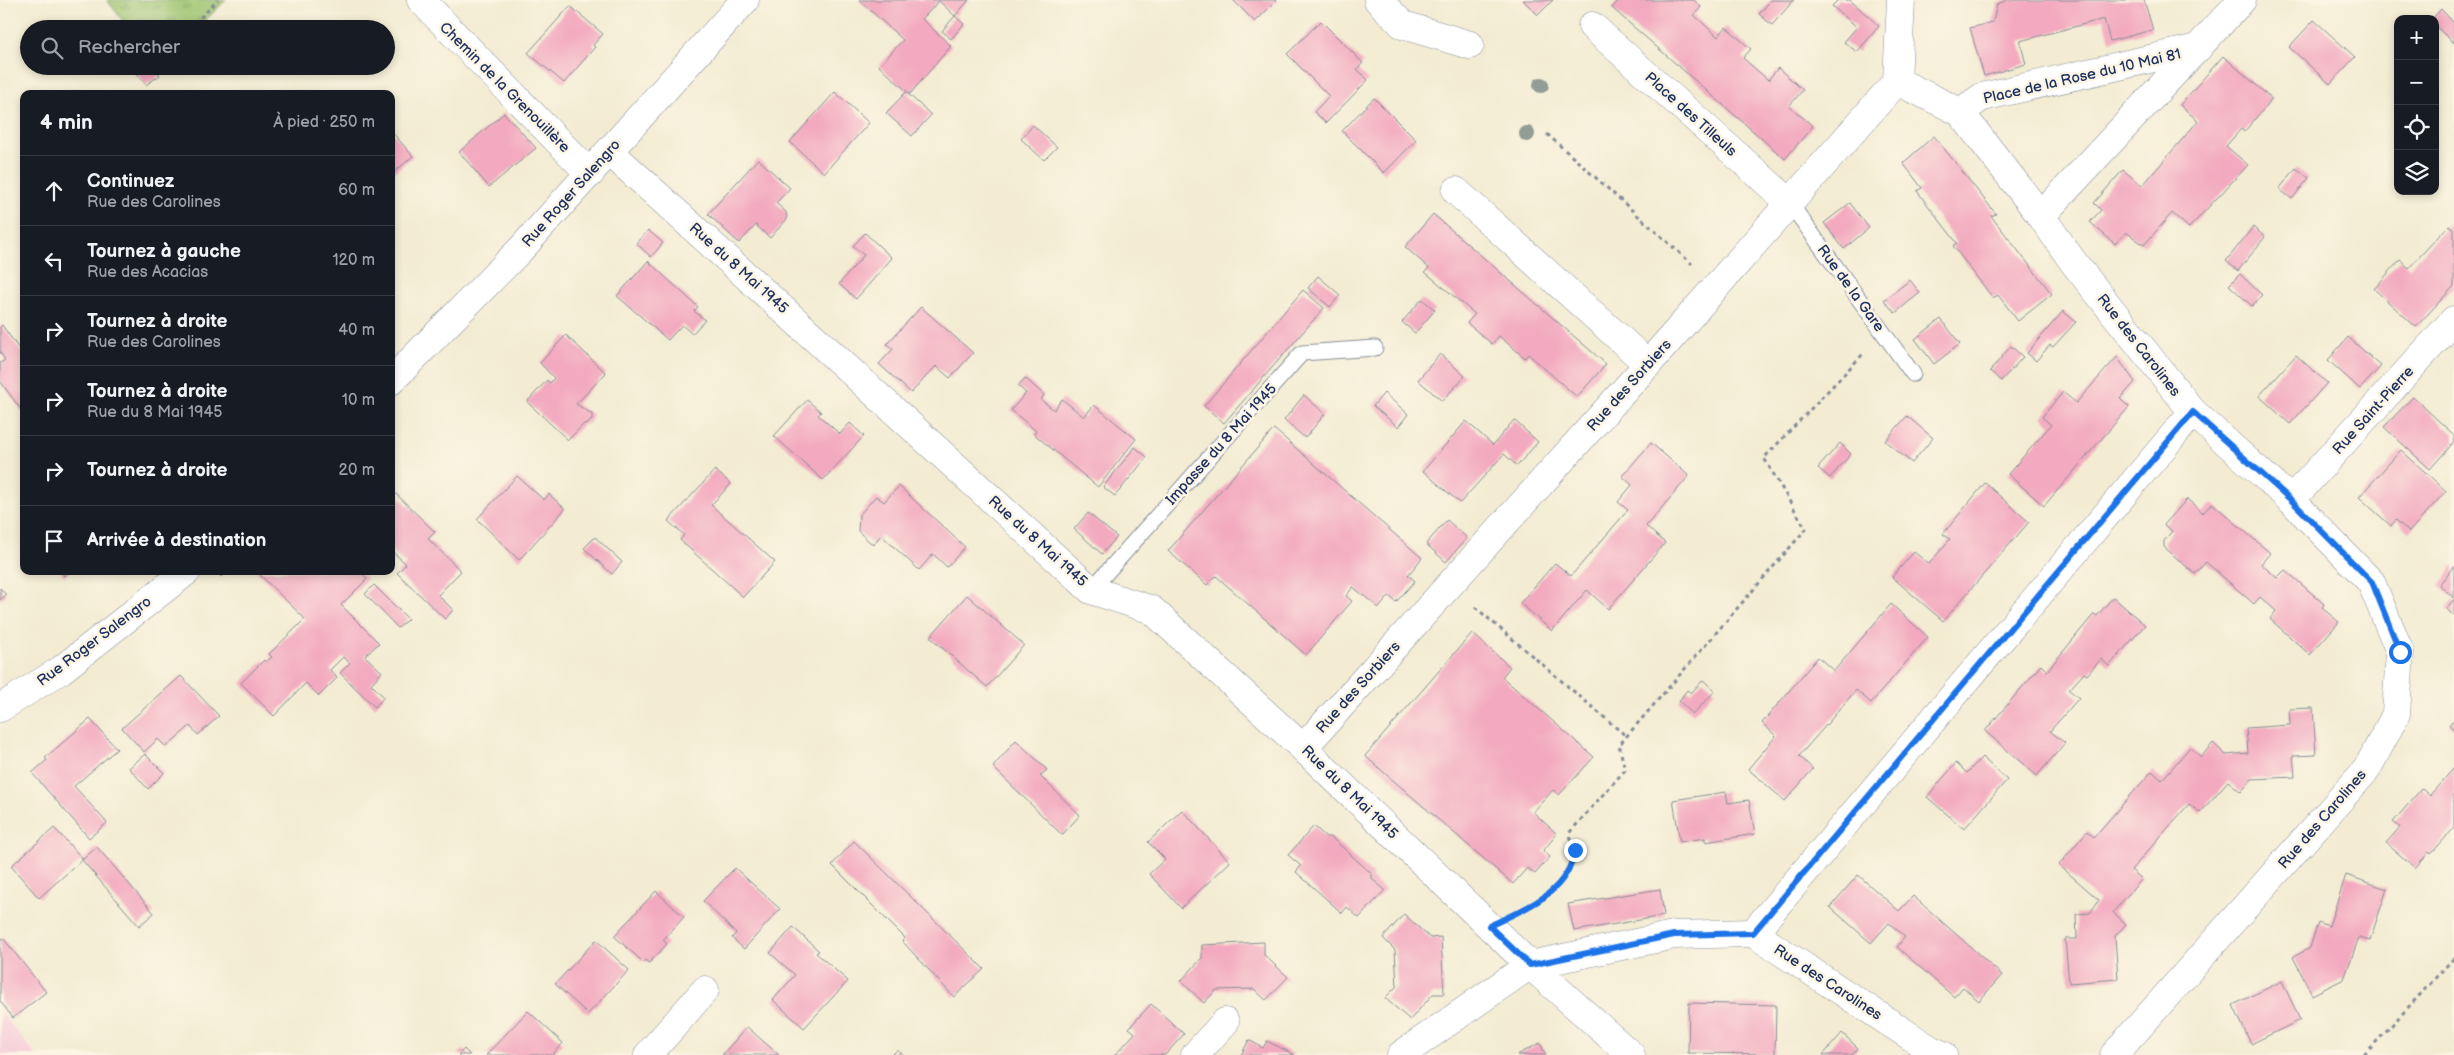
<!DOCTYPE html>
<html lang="fr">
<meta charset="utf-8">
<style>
body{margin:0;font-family:"Balsamiq Sans",sans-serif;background:#242831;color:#f1f3f6}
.controls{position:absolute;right:15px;top:15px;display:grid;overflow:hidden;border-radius:10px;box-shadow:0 2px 8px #0003}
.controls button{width:45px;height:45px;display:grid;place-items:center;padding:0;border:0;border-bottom:1px solid #363941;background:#171b24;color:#f1f3f6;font:25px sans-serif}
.stop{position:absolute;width:15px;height:15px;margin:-11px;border:4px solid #1a73e8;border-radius:50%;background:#fff}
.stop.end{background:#1a73e8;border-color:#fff;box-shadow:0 1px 5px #0008}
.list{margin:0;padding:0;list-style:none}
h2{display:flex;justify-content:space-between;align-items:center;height:65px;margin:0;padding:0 20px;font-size:21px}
h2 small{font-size:16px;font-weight:400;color:#9ea1a6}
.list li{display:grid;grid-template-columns:32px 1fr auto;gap:15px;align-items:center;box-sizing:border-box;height:70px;padding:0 20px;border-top:1px solid #363941}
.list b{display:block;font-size:19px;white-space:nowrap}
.list p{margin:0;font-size:16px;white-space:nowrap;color:#9ea1a6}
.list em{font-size:16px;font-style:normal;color:#9ea1a6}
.icon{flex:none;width:28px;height:28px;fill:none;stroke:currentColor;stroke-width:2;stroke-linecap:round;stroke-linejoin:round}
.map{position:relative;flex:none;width:2454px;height:1055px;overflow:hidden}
.search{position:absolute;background:#171b24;box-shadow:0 2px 8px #0003;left:20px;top:20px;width:375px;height:55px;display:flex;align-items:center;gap:12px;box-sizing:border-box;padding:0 18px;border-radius:28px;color:#9ea1a6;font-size:19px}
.panel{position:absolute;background:#171b24;box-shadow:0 2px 8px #0003;left:20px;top:90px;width:375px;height:485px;border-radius:10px}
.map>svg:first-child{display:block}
.built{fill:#f6cfd9}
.grass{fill:url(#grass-tufts);stroke:#5c7a66}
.building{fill:#f3aac0}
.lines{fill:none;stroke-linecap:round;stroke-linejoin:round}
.lane-casing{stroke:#878e98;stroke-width:17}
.street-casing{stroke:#878e98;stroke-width:29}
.secondary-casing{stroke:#878e98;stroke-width:29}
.path{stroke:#878e98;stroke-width:3;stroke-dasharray:4 4;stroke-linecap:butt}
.lane{stroke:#fff;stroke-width:15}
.street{stroke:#fff;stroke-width:28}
.secondary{stroke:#fff;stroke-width:28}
.tree{fill:#929d95}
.route{stroke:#1a73e8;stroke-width:6}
.labels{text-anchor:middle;stroke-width:5;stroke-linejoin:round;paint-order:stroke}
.street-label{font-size:15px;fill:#1b2f5e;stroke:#fcf5e5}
</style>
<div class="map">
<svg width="2454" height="1055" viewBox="0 0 2454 1055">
<defs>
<pattern id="grass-tufts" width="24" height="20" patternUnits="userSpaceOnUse" patternTransform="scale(1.25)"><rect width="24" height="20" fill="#9dc46f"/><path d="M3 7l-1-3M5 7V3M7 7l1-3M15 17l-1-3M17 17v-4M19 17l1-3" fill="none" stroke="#7fa05e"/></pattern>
</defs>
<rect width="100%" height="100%" fill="#fcf5e5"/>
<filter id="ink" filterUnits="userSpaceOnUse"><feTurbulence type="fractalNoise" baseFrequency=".02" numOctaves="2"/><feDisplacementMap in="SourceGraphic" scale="10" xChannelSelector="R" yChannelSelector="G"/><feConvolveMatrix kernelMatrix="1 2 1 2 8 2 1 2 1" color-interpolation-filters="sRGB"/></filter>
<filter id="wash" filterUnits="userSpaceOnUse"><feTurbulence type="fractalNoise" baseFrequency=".0096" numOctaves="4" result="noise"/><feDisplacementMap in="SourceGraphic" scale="20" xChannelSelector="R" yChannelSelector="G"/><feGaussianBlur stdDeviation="1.12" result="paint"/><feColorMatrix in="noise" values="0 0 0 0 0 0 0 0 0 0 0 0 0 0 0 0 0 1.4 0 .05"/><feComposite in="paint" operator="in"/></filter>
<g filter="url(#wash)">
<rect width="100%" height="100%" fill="#f3ecd3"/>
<!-- built -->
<path class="built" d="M0,1011L35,1055H0Z"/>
<!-- grass -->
<path class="grass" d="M107,0H226L197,29H129Z"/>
<g id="blocks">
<!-- building -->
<g class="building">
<path d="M859,0H969L955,16L939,1L922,19L951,46L910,94L879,66L903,40Z"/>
<path d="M1233,0H1277L1255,22Z"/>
<path d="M1523,0H1553L1538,15Z"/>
<path d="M1619,0H1694L1701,7L1694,15L1718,37L1726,27L1751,49L1743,58L1768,80L1778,68L1803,90L1789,106L1813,126L1785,159L1612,8Z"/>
<path d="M1771,0H1794L1772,25L1759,14Z"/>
<path d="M1838,0H1850L1879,26L1857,52L1844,42L1857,27L1832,6Z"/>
<path d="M2008,0H2144L2153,30L2110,41L2104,19L2020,41L2026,64L1984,76L1970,28L1993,22L1997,4Z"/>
<path d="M570,6L603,34L593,45L595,47L564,83L528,53Z"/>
<path d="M2441,9L2454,23V43L2435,26V19H2432Z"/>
<path d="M955,16L964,24L951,39L942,31Z"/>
<path d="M2314,20L2355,57L2330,84L2289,47Z"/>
<path d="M1321,21L1363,63L1357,69L1368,80L1326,123L1314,112L1329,96L1287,54Z"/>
<path d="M2223,56L2272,99L2244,132L2241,129L2226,146L2248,165L2189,228L2172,213L2144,245L2126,232L2115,244L2090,222L2101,210L2094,203L2123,170L2142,186L2198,121L2180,105Z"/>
<path d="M135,66H153L160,75L146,85L133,68Z"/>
<path d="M835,92L869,123L824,173L790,142Z"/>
<path d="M906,92L931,115L912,136L886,113Z"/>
<path d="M1374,98L1416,140L1384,173L1342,131Z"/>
<path d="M504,113L536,148L489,187L459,152Z"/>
<path d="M1033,125L1057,147L1044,160L1021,139Z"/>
<path d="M391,131L413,156L391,175Z"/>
<path d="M1934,136L1996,214L1991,216L2052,294L2018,321L1998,295L1993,298L1953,246L1957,243L1917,191L1922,188L1903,163Z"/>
<path d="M758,159L790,188L776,203L786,212L787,219L770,238L756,225L739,243L708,214Z"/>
<path d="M2296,168L2309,178L2292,199L2279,189Z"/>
<path d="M1850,203L1869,228L1844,249L1824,223Z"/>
<path d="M1433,214L1606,364L1577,397L1528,354L1525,358L1499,336L1492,344L1467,323L1475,314L1425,272L1429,268L1405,247Z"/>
<path d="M2449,225L2454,229V286L2416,327L2374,289L2400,260L2409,268Z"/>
<path d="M2253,227L2265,237L2238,271L2226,261Z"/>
<path d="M648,230L663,243L651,257L636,243Z"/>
<path d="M865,233L892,258L856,299L839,284L864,255L853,246Z"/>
<path d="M648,261L698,307L694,311L705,320L692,334L682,325L668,340L617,296Z"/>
<path d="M2240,274L2262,295L2252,306L2229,285Z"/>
<path d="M1318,276L1340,295L1330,307L1308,288Z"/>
<path d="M1910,280L1920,293L1895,313L1884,300Z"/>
<path d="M1303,290L1324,308L1224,423L1204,406Z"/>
<path d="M1422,299L1435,310L1415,333L1402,322Z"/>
<path d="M921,307L973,353L950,378L936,366L911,393L879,364L893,349L887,344Z"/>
<path d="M2063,311L2076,322L2053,347L2050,345L2036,361L2027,353Z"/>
<path d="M1941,319L1960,344L1934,364L1915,339Z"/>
<path d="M2,325L24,356V414L0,381V363L5,360L0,352V327Z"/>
<path d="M566,335L606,373L576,404L592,414V419L587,425L585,423L568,440L527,402L547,380L550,383L554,378L540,363Z"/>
<path d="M2348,337L2381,366L2360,389L2328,360Z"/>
<path d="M2011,346L2023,357L2001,381L1990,371Z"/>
<path d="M1440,354L1465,376L1442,401L1418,380Z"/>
<path d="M2296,355L2327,383L2290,424L2259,396Z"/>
<path d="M2117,357L2135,382L2120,399L2129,407L2044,506L2008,474L2051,425L2042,417L2063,392L2076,403Z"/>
<path d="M1025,378L1044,395L1041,400L1054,410L1062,399L1084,417L1094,405L1136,439L1098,487L1034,434L1036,431L1011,410L1026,393L1018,386Z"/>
<path d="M1384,393L1408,414L1398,427L1373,406Z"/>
<path d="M1304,395L1325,414L1305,438L1284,420Z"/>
<path d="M2413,397L2454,435V442L2430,469L2384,427Z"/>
<path d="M807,400L821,412L818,415L840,434L850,423L864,436L823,480L774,436Z"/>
<path d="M1907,416L1933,438L1912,463L1885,441Z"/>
<path d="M1514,420L1538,442L1517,466L1504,454L1460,503L1423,471L1466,421L1493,445Z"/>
<path d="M1274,429L1422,558L1408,575L1415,581L1396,602L1389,596L1379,608L1353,587L1346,596L1352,601L1306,655L1216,576L1207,585L1168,551Z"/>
<path d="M1651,443L1689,476L1646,526L1665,543L1608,609L1587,590L1552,631L1520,603L1555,563L1571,576L1628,510L1618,502L1632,485L1622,476Z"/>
<path d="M1840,443L1851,454L1830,478L1818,468Z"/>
<path d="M1135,447L1147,457L1115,496L1103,487Z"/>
<path d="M2401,450L2446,491L2409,532L2396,520L2391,526L2359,497Z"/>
<path d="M715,470L731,484L711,505L775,562L743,597L680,540L684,535L668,521Z"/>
<path d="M517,476L544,500L549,494L565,509L519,560L477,519Z"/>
<path d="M1985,483L2029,522L1943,621L1892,577L1914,552L1929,564L1950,539L1943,534Z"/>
<path d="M899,486L965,547L947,567L933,554L919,570L881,535L873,545L858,531L859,515L876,496L884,502Z"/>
<path d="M391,489L435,532L428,539L461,571L438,595L453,610L445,619L397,573L406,564L391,550Z"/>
<path d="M2187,499L2203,513L2212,503L2270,553L2261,564L2277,578L2285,570L2324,604L2322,608L2339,622L2310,655L2270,619L2276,611L2260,597L2254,604L2206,562L2195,574L2164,547V541L2172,531L2164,525Z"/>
<path d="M1088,513L1117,537L1102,554L1074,529Z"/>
<path d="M1447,520L1467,538L1446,562L1426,544Z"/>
<path d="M595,537L622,562L612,574L584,548Z"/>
<path d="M2454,566V598L2439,585Z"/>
<path d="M60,571H71L64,576Z"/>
<path d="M256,571H360L367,579L341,605L379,643L365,656L382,672L371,684L384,697L375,707L340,673L350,663L343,657L330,670L337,678L319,696L306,683L274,716L241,683L264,660L266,662L272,657L269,654L305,619Z"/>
<path d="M374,585L408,619L398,628L365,594Z"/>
<path d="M0,588L6,595L0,600Z"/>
<path d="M967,595L1024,645L987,687L930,637Z"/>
<path d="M2113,597L2145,625L2109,666L2101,659L2087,675L2084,673L2069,690L2079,698L2050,731L2065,743L2037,776L1985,731L2041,665L2047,671L2094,614L2097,616Z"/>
<path d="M2454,599V616L2446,609Z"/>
<path d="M1891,604L1928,637L1871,703L1856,690L1828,723L1799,756L1813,769L1785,801L1748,769L1776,736L1762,723L1818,657L1834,671Z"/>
<path d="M1472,633L1510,667L1502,677L1594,757L1559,795L1553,790L1533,812L1557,834L1543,851L1550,857L1535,874L1527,868L1513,884L1365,756Z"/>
<path d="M181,676L219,716L198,735L190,726L166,747L158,739L144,752L122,728Z"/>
<path d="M1703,680L1715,691L1693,714L1679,701L1687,690L1691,693Z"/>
<path d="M2313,708L2316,755L2293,756L2295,777L2252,779L2241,792L2228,781L2200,813L2189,804L2131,870L2142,879L2113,912L2126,924L2115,936L2118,979L2069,983L2065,939H2077L2076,914L2090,913L2099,900L2059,865L2087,831L2094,837L2152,771L2162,780L2190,747L2201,757L2213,743L2226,755L2248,753L2246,728L2290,725L2289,709Z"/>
<path d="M90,719L117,749L74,786L107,823L89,838L32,773L47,760L45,758Z"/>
<path d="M2454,719V729L2449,725Z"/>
<path d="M1016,740L1047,770L1040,776L1080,815L1062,835L993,767Z"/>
<path d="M145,754L164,773L148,789L129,768Z"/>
<path d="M1982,757L2007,780L1964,829L1927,797L1956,763L1967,773Z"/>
<path d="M2454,768V828L2431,854L2429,852L2415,868L2386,843L2400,827L2393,822L2422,788L2430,795Z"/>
<path d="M1726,792L1728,803L1749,800L1755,834L1705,842V838L1680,842L1673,800Z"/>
<path d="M1182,810L1230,862L1181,908L1149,874L1165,859L1148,842Z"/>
<path d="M1314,826L1326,837H1331L1372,874V879L1385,890L1359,918L1347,907L1342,913L1296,872L1301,866L1288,855Z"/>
<path d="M54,828L83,859L39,898L11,866Z"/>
<path d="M854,841L984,969L954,997L902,941L905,938L832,865Z"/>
<path d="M97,847L154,913L139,926L82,860Z"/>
<path d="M735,868L780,909L744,949L732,938L736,933L703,901Z"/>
<path d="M1858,875L1899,911L1913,896L2002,975L1979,1001L1963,987L1954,997L1897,947L1905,937L1889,923L1871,943L1830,907Z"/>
<path d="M2346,875L2387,889L2370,940L2359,937L2344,979L2312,995L2293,957L2310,948L2318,922L2329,926Z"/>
<path d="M1660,889L1664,916L1574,931L1568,904Z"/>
<path d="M656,891L684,917L663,940L667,944L649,963L645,960L643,962L614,936Z"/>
<path d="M1404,914L1430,938L1441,937L1444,994H1433L1410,1020L1385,998L1397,986L1395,950L1383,938Z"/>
<path d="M793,927L819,951L816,953L848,981L804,1028L773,1000L795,975L770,953Z"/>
<path d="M3,938L46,992L13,1018L0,1001V940Z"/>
<path d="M596,940L629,970L588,1014L555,984Z"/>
<path d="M1264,942V955L1288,977L1266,1000L1254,989L1216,990L1204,1003L1181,981L1202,958V945Z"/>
<path d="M2282,981L2300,1020L2251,1044L2233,1005Z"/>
<path d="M1689,1003L1776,1005L1775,1054L1688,1053Z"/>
<path d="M1151,1004L1184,1034L1165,1055H1115L1135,1033L1129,1028Z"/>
<path d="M528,1011L563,1043L552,1055H486Z"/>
<path d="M747,1027L779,1055H722Z"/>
<path d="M1842,1033L1858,1048L1852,1055H1823Z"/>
<path d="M1249,1040L1263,1048L1267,1041L1295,1055H1241Z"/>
<path d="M1540,1043L1546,1055H1517Z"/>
<path d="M464,1049L470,1055H458Z"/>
<path d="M897,1050L903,1055H892Z"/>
</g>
</g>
</g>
<g filter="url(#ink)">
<use href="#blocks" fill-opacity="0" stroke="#878e98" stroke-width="1"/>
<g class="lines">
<defs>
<g id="lane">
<path d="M1789,202L1913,374"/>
<path d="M1091,590L1302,353L1375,348"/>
</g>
<g id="street">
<path d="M421,0L590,174"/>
<path d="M1378,0L1403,25L1470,45"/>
<path d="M1592,26L1789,202"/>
<path d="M1897,81L1960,112L2041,216L2074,263L2193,412L2291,500L2371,582L2400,652L2396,714L2367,769L2114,1055"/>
<path d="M1960,112L1982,97L2198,48"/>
<path d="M609,151L1091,590L1152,610L1303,748L1530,965L1631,1055"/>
<path d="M1456,191L1648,364"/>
<path d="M2041,216L2242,0"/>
<path d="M2291,500L2454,320"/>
<path d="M1303,748L1648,364L1897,81L1901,0"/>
<path d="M1753,933L2193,412"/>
<path d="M648,1055L705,990"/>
<path d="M1195,1055L1225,1022"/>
<path d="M1401,1055L1530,965L1674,935L1753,933L1931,1050L1943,1055"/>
</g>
<g id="secondary">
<path d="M391,381L522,248L745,0"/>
<path d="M0,708L61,670L187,571"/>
</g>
</defs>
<!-- lane casing -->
<use href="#lane" class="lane-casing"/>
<!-- street casing -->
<use href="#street" class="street-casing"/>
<!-- secondary casing -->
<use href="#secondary" class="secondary-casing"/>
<!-- path -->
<g class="path">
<path d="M189,29L218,0"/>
<path d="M1547,134L1692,264"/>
<path d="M220,576L226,571"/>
<path d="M1475,607L1626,736"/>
<path d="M1521,910L1547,897L1572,866L1575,849L1569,833L1625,770L1619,745L1806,529L1764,458L1865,352"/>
<path d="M2364,1055L2454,958"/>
</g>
<!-- lane -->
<use href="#lane" class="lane"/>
<!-- street -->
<use href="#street" class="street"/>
<!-- secondary -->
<use href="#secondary" class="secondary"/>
</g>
<!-- trees -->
<g class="tree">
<circle cx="1541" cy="85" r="8"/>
<circle cx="1527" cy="134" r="8"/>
</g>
</g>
<g class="lines" filter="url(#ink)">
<!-- route -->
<path class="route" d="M1575,850C1567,894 1526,908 1489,926L1530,965L1674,935L1753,933L2193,412L2291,500L2372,582L2400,652"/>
</g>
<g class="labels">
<!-- street labels -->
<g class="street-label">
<text transform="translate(2082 76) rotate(-13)" y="5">Place de la Rose du 10 Mai 81</text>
<text transform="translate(505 87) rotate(45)" y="5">Chemin de la Grenouillère</text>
<text transform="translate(1691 114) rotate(42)" y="5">Place des Tilleuls</text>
<text transform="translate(571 193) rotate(-48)" y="5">Rue Roger Salengro</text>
<text transform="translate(739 268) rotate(42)" y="5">Rue du 8 Mai 1945</text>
<text transform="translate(1851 288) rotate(54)" y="5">Rue de la Gare</text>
<text transform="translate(2139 345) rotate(52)" y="5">Rue des Carolines</text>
<text transform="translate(1629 385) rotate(-48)" y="5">Rue des Sorbiers</text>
<text transform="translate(2373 410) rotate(-48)" y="5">Rue Saint-Pierre</text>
<text transform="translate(1221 444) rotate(-48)" y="5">Impasse du 8 Mai 1945</text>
<text transform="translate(1038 541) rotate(42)" y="5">Rue du 8 Mai 1945</text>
<text transform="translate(94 641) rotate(-37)" y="5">Rue Roger Salengro</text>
<text transform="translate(1358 687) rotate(-48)" y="5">Rue des Sorbiers</text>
<text transform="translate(1350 792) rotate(44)" y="5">Rue du 8 Mai 1945</text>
<text transform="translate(2322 819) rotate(-49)" y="5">Rue des Carolines</text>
<text transform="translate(1828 982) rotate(33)" y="5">Rue des Carolines</text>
</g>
</g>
</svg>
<div class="controls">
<button>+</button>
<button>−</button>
<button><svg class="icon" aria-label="locate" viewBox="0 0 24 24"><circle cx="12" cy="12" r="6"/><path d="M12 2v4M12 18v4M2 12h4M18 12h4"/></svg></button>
<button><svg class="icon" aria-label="layers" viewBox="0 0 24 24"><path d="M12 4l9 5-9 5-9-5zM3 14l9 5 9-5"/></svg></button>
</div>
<div class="stop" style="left:2400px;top:652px"></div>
<div class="stop end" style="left:1575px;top:850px"></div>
<div class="search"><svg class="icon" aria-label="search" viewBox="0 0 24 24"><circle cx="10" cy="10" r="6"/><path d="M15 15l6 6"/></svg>Rechercher</div>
<section class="panel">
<h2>4 min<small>À pied · 250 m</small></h2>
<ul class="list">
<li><svg class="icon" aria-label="ahead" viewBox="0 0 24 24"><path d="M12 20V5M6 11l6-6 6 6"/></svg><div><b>Continuez</b><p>Rue des Carolines</p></div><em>60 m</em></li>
<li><svg class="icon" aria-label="left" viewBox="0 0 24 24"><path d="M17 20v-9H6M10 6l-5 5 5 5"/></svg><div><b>Tournez à gauche</b><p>Rue des Acacias</p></div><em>120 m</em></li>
<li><svg class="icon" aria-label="right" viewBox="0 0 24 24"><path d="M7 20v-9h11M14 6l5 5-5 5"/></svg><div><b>Tournez à droite</b><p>Rue des Carolines</p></div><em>40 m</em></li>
<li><svg class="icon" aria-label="right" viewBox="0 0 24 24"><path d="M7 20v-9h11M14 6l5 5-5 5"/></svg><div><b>Tournez à droite</b><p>Rue du 8 Mai 1945</p></div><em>10 m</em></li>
<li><svg class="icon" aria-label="right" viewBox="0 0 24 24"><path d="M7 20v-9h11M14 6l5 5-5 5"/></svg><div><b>Tournez à droite</b></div><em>20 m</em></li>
<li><svg class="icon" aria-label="arrive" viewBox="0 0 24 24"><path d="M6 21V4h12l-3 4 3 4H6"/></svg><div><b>Arrivée à destination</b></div></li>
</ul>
</section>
</div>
